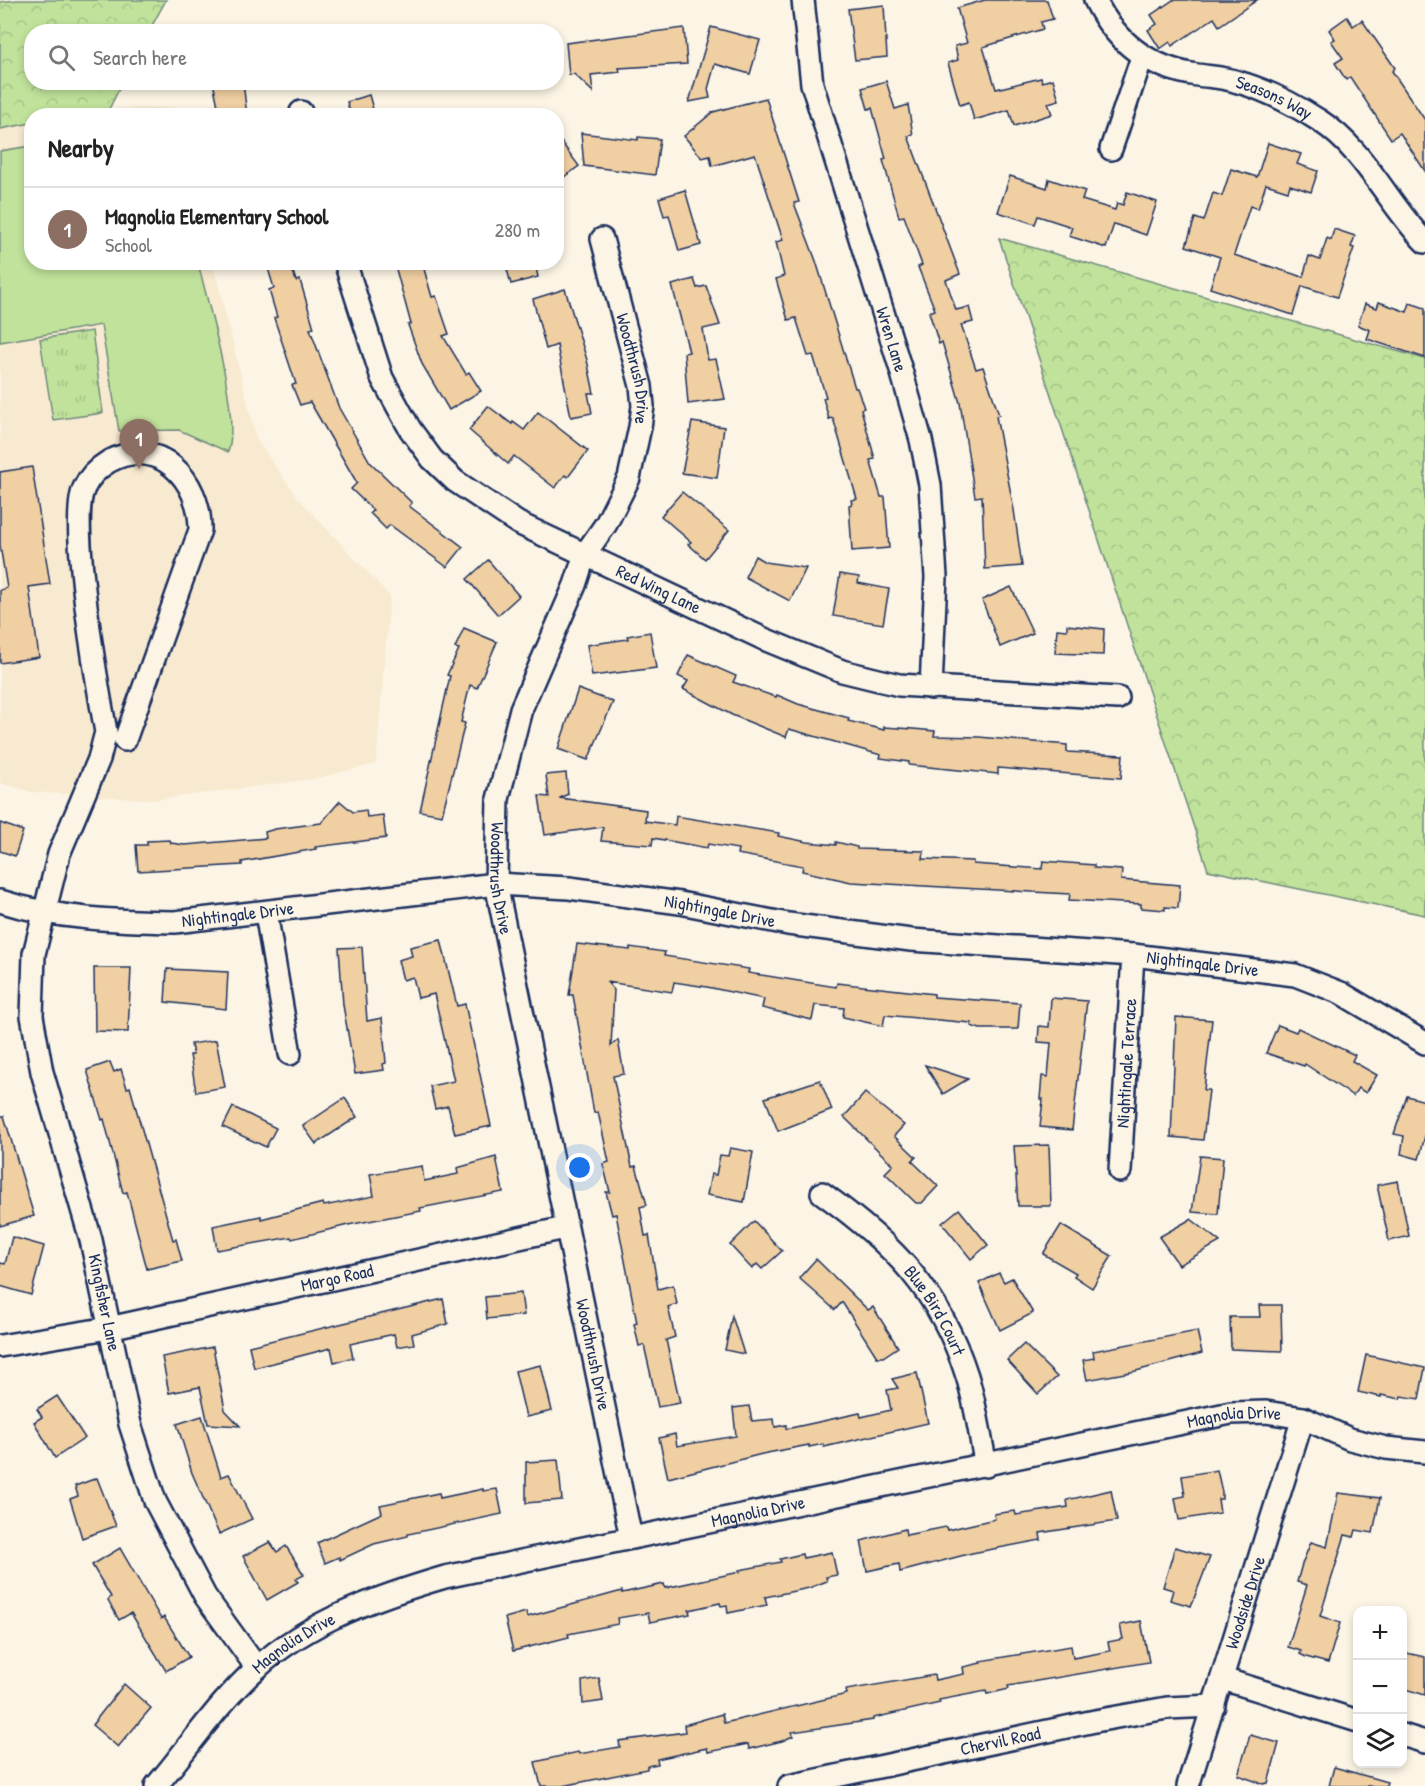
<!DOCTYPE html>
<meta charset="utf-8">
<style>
body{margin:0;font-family:"Patrick Hand",sans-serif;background:#f6f6f6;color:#222}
.controls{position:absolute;right:18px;bottom:18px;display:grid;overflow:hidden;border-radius:12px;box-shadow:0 3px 9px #0003}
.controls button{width:54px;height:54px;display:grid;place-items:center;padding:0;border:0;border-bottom:2px solid #e0e0e0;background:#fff;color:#222;font:30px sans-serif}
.you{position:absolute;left:580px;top:1168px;width:21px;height:21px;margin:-15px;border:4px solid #fff;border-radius:50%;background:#1a73e8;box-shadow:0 0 0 9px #1a73e833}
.badge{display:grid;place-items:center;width:39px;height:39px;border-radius:50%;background:#1b2f5e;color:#fff;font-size:20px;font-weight:700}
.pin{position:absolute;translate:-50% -50px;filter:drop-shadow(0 2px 3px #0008)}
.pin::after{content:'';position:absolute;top:32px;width:21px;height:18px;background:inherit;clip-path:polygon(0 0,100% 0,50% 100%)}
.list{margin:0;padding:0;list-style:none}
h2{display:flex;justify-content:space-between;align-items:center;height:78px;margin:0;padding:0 24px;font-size:26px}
h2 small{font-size:20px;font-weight:400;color:#767676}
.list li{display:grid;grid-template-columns:39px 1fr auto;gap:18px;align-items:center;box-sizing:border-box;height:84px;padding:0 24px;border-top:2px solid #e0e0e0}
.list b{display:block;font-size:22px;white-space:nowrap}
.list p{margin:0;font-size:20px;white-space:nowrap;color:#767676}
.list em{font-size:20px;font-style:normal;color:#767676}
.icon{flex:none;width:33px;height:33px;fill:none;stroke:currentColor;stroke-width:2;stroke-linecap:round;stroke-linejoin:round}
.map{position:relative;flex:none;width:1425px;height:1786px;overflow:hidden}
.search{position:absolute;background:#fff;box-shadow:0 3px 9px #0003;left:24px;top:24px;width:540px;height:66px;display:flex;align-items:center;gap:15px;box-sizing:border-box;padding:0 21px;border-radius:24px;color:#767676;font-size:22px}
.panel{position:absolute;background:#fff;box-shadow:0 3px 9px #0003;left:24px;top:108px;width:540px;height:162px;border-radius:24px}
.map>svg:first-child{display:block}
.built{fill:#f8ead1}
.grass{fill:#c0e29b;stroke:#6e887c;stroke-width:1.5}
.forest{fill:url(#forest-crowns);stroke:#6e887c;stroke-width:1.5}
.park{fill:url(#park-tufts);stroke:#6e887c;stroke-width:1.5}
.building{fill:#f0cfa2;stroke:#1b2f5e;stroke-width:1.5}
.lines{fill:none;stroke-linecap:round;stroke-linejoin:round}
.minor-casing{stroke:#1b2f5e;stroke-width:26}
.minor{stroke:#fcf5e5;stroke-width:21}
.labels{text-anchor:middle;stroke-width:6;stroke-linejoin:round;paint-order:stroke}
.street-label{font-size:18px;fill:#1b2f5e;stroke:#fcf5e5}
</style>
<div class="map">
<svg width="1425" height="1786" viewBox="0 0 1425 1786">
<defs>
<pattern id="forest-crowns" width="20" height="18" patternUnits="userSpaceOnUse" patternTransform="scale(1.5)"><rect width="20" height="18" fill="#c0e29b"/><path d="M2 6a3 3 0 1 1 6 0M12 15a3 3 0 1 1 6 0" fill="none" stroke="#a4c288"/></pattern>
<pattern id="park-tufts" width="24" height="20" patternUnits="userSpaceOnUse" patternTransform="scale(1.5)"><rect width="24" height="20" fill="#c0e29b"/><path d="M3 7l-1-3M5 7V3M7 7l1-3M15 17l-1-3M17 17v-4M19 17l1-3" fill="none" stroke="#a4c288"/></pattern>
</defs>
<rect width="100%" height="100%" fill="#fcf5e5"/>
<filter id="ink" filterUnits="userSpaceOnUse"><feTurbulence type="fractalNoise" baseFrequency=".0167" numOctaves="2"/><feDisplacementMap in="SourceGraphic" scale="12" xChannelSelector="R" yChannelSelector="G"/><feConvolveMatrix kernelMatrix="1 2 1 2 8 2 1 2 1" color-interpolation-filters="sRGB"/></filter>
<g filter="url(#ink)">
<!-- built -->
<g class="built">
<path d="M174,107L176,115L74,116L109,109Z"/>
<path d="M31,123L32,262L213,263L257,440L298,498L390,596L376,764L313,779L155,800L31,792L0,783V129Z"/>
</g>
<!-- grass -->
<path class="grass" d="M31,146L32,262L198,263C208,304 241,415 228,452L179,430L119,431L101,325L0,342V151Z"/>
<!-- forest -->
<g class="forest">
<path d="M17,0H166L149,31L32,32V82L122,83L109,109L74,115L32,116L31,123L0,129V2Z"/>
<path d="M999,238L1425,359V915L1208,870Z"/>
</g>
<!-- park -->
<path class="park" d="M92,331L103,413L53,420L40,339Z"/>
<!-- building -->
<g class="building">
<path d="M985,0H1047L1053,19L1041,22L1043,29L983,47L996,89L1041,78L1042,82L1053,79L1059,100L1048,103L1052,114L1014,126L1009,110L974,120L969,102L960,105L948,63L958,60L955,46L967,43L957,8Z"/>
<path d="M1173,0H1257L1219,26L1214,18L1172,46L1170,42L1160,49L1148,30L1157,24L1151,15Z"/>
<path d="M884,5L887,57L855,60L848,9Z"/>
<path d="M1347,17L1353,26L1362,20L1395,68L1392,71L1425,120V171L1400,133L1391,139L1350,77L1346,80L1335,63L1343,58L1331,41L1335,39L1329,30Z"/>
<path d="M711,27L760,40L750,74L715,64L708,89L710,98L689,102Z"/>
<path d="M684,28L687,64L619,68L620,72L591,75L593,92L574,74L569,75L566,43Z"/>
<path d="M886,81L895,109L908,105L913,135L908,136L960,274L946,280L956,310L969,307L973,322L961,325L976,369L983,367L999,415L996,416L1014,510L1022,566L985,569L982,496L975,497L960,403L942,342L939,344L929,312L935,310L918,267L922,265L904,216L899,217L883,160L886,159L872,108L868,109L862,88Z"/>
<path d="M213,82H243L247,116H220Z"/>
<path d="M369,95L375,116H351L347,102Z"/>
<path d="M766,98L799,202L794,203L816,261L855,388H857L864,408L861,409L875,459L870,460L881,497H885L889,548L852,551L849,505L852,504L851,500L857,499L833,418L829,419L823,398L826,397L813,355L808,356L796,318L788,320L776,279L784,276L776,242L783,240L755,154L712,166L710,156L702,158L684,136L713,112Z"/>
<path d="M581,133L638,140V137L660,139L655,175L584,166Z"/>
<path d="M556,135L579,166L556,183Z"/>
<path d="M1268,143L1301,154L1297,164L1318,171L1311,192L1290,185L1288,191L1266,184L1258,209L1250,206L1234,255L1303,277L1309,256L1320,260L1327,238L1331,240L1334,229L1355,236L1351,247L1354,248L1337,297L1302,286L1293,315L1210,288L1220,257L1186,246L1195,218L1204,221L1213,193L1222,196L1231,169L1257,177Z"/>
<path d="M1010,176L1047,188L1049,179L1085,191L1082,200L1115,210L1117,203L1123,205L1127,192L1157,202L1146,235L1114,224L1106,248L1069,236L1072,227L1038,216L1035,224L998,212Z"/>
<path d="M685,190L701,245L679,251L669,215L664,216L659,198Z"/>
<path d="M266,262H290L296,281L300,280L314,328L310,329L339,408L370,462L412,503L409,506L463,547L447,567L390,525L386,529L370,513L373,510L351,489L357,483L310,402L300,405L292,385L296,384L274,318L277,317L269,290L274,288Z"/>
<path d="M394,262H422L432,297L436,296L449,334L443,336L466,374L469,372L481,391L449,410L422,364L408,325L411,324Z"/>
<path d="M505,262H535L538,277L511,284Z"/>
<path d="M694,279L697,288L706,286L720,325L703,329L708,360L716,359L725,399L688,404L684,353L689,352L672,285Z"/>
<path d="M565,289L587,360L594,393H588L592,413L571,417L557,345L546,349L533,299Z"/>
<path d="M1379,302L1407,312L1410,303L1425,308V358L1367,339L1370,330L1358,325L1365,304L1377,308Z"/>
<path d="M488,406L512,424L513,422L524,430L538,412L588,451L568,477L565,475L555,488L514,456L508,464L469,430Z"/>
<path d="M692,422L724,427L717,478L682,473Z"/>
<path d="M32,467L50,584L29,587L39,657L0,663V590L7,588L0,545V472Z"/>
<path d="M682,492L729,530L705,559L688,544L691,542L661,516Z"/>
<path d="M755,556L765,562L806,568L790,601L745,577Z"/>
<path d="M488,560L519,596L498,615L467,579Z"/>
<path d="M840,574L859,577L858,583L889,589L883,624L833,616Z"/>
<path d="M1011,587L1033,633L1000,647L982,600Z"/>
<path d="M1067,625L1104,629L1103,655L1055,653L1057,629L1067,630Z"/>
<path d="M464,628L497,642L477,688L470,685L461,722L465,723L442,815L420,811L450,676L447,675L459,649L455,648Z"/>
<path d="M650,632L656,668L592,676L587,645L628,639L627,636Z"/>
<path d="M688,655L736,676L733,682L776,697L777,695L798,704L849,718L848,721L884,730V727L913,729L935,731L934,736L979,737L1067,745V752L1123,755L1121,778L998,768V774L909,765V762L880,758L881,755L789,729L786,737L732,715L683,689L688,681L678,676Z"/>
<path d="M578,689L613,702L588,760L558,749Z"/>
<path d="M566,773L568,794L560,798L646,810L645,821L675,825L676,816L779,833L778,836L807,842L836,845V842L857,847V849L924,851L923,859L973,861V864L1042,869L1043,861L1094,865V868L1122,870L1121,880L1180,885L1178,908L1165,907V910L1141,908V904L1069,900L1070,894L851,882L802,871L803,866L737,854L738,849L708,844L707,848L653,838L652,845L601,841L603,827L545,835L539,796L549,797L546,775Z"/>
<path d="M340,801L353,812L366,810L367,817L383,815L386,838L315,847L316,849L242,862V865L138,871L136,845H147V841L170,840L171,843L185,845L266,838L265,832L275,829L321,823Z"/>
<path d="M0,823L23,831L15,856L0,851Z"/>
<path d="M441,940L457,1006L465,1004L491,1126L455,1134L448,1106L435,1109L430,1086L454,1081L434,994L418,998L413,977L403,980L398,960L412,956L410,947Z"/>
<path d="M577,944L630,950V947L665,952L664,956L749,969L748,973L836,987L837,983L934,994V997L1020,1003L1018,1029H980L971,1026V1023L885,1015L883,1026L843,1017L844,1008L815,1005L812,1020L762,1008L764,999L707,987L674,982L672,992L607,982L614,990L611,1046L618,1040L624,1074L613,1076L632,1167L636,1166L647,1205L640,1207L645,1236L649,1235L658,1289L673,1285L677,1304L668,1307L675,1337L666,1340L680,1403L658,1407L644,1345L639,1346L634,1324L637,1323L616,1214L612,1215L606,1192H610L603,1164L609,1162L598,1112L594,1113L573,995H569Z"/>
<path d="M362,947L367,1021L382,1018L386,1063L383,1064L384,1070L355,1074L343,1005L339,948Z"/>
<path d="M94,968H131L128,1032L95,1031Z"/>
<path d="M167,969L228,972L226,1009L165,1002Z"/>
<path d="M1051,998L1087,1001L1072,1130L1040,1127L1043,1099H1040L1042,1076L1048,1077L1051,1043L1038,1042L1039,1026L1049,1027Z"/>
<path d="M1176,1017L1212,1020L1204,1090H1209L1203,1140L1171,1137Z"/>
<path d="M1278,1025L1296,1032L1298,1028L1355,1055L1352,1061L1377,1075L1366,1093L1358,1088L1353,1096L1305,1064L1304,1066L1266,1053Z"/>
<path d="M216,1040L225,1087L196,1092L190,1055H193L191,1044Z"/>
<path d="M110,1062L114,1072L121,1069L127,1088L130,1087L173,1240L176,1239L182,1261L147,1269L127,1192L123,1193L104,1119L102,1120L87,1070Z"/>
<path d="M925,1065L968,1079L943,1094Z"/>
<path d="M820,1080L832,1110L778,1131L765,1098Z"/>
<path d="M865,1093L904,1125L894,1136L916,1157L912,1161L938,1186L922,1203H916L885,1173L893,1165L844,1117Z"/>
<path d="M1407,1096L1425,1101V1136L1419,1159L1401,1154L1404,1136L1394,1134Z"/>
<path d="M345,1098L357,1117L316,1144L303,1126Z"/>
<path d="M233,1107L276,1128L266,1147L223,1127Z"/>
<path d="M0,1116H4L34,1216L0,1226Z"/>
<path d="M1049,1145L1051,1206H1018L1014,1146Z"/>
<path d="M730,1148L753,1152L744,1202L707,1195L711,1174L716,1175L720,1155L728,1156Z"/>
<path d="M1200,1156L1223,1158L1218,1214L1192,1212Z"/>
<path d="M496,1157L503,1192L420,1208L421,1211L348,1225L292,1239L291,1237L217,1250L213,1226L261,1216V1219L323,1203L324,1206L374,1196L370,1174L422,1166L424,1181L458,1174L457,1168Z"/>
<path d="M1398,1181L1409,1236L1389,1241L1377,1185Z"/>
<path d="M959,1209L988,1245L971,1259L942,1223Z"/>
<path d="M1191,1219L1220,1242L1179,1265L1159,1237Z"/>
<path d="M754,1221L782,1251L762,1269L757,1264L752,1269L730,1245Z"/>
<path d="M1061,1225L1112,1256L1092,1288L1074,1276L1076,1273L1043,1254Z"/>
<path d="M12,1237L44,1246L31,1295L0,1286V1263L5,1264Z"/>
<path d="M816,1259L868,1310L873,1307L898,1347L883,1357H877L842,1302L835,1310L799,1278Z"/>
<path d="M999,1273L1004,1282L1012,1278L1033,1313L1000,1330L979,1283Z"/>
<path d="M521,1293L524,1315L487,1319L485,1297Z"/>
<path d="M443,1299L448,1324L412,1334L414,1344L397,1347L394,1334L350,1344L353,1358L334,1362L331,1348L254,1368L249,1346Z"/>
<path d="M1259,1305H1281L1282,1351L1231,1349L1230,1317H1260Z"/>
<path d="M732,1316L744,1354L725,1350Z"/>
<path d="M1197,1331L1202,1353L1136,1371L1087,1380L1083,1360L1094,1358L1093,1351Z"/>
<path d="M1024,1344L1057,1377L1038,1394L1007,1360Z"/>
<path d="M213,1347L225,1410L240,1426L208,1424L200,1387L169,1393L162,1357Z"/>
<path d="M1366,1355L1425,1368L1419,1399L1401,1396L1400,1399L1381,1395V1397L1358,1392Z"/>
<path d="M541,1365L552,1411L526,1417L515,1371Z"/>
<path d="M917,1373L928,1423L824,1447L823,1444L809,1447V1445L762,1454L668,1478L659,1438L675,1434L677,1446L736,1436L733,1408L749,1406L752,1421L774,1419L775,1427L786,1425V1429L860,1413L861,1417L891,1410L887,1390L898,1388L892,1379Z"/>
<path d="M57,1396L85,1438L55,1458L34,1422L42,1417L37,1409Z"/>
<path d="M202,1416L221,1477L229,1474L252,1519L219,1534L192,1473L177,1424Z"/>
<path d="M558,1460L562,1500L526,1503V1462Z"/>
<path d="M1217,1470L1222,1492V1499H1218L1220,1513L1179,1520L1175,1498L1185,1496L1182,1476Z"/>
<path d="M97,1478L116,1526L82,1538L70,1499L78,1496L75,1486Z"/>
<path d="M483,1489V1491L497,1489L502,1514L408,1534V1536L374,1544L340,1560L339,1557L325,1563L317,1543L382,1513L380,1505L439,1493L440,1498Z"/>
<path d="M1111,1490L1117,1521L1040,1533L1041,1540L972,1553L900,1572L899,1564L867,1571L861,1541L905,1529L906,1535L946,1527L947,1530L995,1519L994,1514L1015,1511L1016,1515L1068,1507L1067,1500Z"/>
<path d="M1338,1493L1380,1498L1373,1533L1356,1530L1354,1537L1345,1535L1320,1616L1340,1623L1328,1663L1306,1657L1300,1654L1301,1651L1288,1647L1307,1585L1297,1582L1302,1564L1311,1542L1327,1547Z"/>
<path d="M270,1542L277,1552L286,1546L304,1575L296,1579L298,1582L267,1600L243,1556Z"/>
<path d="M1175,1547L1210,1557L1191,1606L1170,1600L1173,1590L1163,1587Z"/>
<path d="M120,1548L161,1619L164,1617L189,1657L166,1671L131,1613L119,1620L108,1600L111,1597L92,1565Z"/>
<path d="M832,1552L837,1575L826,1577L827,1581L809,1588L765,1597L767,1605L728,1613L727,1605L721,1606L720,1603L689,1610L690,1614L650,1622L648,1613L617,1618L618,1624L568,1634L569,1637L513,1651L505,1618L526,1612L527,1617L622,1591V1593L664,1584L665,1588L740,1572L739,1570L781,1562L780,1559L802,1554L803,1558Z"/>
<path d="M1141,1621L1149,1662L1008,1686L1009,1689L987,1694L986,1691L939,1700L940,1703L873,1718V1720L792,1732L793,1736L782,1741L749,1749L748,1744L708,1752L707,1748L657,1759L658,1764L647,1766V1769L562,1786H541L535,1762L578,1752L579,1754L620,1747L619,1741L685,1732L684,1725L722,1714L724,1723L847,1694L846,1690L934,1675L935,1680L964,1674L963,1667L981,1663L980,1661L1071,1646L1073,1658L1110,1651L1108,1642L1123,1639L1120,1625Z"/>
<path d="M1402,1652L1425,1657V1695L1402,1688Z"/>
<path d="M599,1678L603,1701L583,1704L582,1681Z"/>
<path d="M124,1684L151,1708L118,1747L92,1725Z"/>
<path d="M1250,1735L1279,1743L1268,1783L1263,1784L1238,1775Z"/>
<path d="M1334,1767L1387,1782L1386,1786H1329Z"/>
</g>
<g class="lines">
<defs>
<g id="minor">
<path id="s1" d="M803,0L812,84L901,370L921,440L930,485L936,577L931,688"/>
<path id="s2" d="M1095,0C1116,43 1150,68 1197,75C1211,77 1224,77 1238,82C1267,90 1295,105 1320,121C1365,150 1388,204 1425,242"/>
<path d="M301,112L302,116"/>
<path d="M1111,149L1142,57"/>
<path id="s3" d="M602,239L641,386L643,406L640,427L629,478L606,524L585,554L575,585L521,709L498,799L496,884L631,1538"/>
<path id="s4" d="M345,262L382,378L410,429L432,459L455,481L518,523L764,639L842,671L899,685L1118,698"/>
<path id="s5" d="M125,740L200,530C201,480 158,434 108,462C98,468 89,477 84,488C68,520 98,689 106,732L99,759L59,854L34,954L32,1016L42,1072L91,1240L130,1424L155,1501L205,1596L257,1668"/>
<path id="s6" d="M0,901C56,919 117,921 175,922L496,884L569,888L680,903L788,924L911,940L1133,955L1295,975L1341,993L1425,1043"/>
<path d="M266,913L290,1054"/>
<path id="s7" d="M1120,1171L1133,955"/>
<path id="s8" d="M822,1193C893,1244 940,1291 967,1376C976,1405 980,1436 986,1466"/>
<path id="s9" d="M0,1346L109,1328L565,1228"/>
<path d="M1223,1679L1358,1721"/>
<path d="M1402,1735L1425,1742"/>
<path id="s10" d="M156,1786C189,1747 219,1702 257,1668C308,1621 380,1596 445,1577L1231,1413L1266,1412L1303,1418L1350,1439L1386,1448L1425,1452"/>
<path id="s11" d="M789,1786L1095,1721L1167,1708L1214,1706"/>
<path id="s12" d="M1188,1786L1303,1418"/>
</g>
</defs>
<!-- minor casing -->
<use href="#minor" class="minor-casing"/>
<!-- minor -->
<use href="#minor" class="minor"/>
</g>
</g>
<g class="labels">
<!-- street labels -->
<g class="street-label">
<text dy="6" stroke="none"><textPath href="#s2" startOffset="213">Seasons Way</textPath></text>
<text dy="6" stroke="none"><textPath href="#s1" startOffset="352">Wren Lane</textPath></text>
<text dy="6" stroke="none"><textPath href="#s3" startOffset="134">Woodthrush Drive</textPath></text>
<text dy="6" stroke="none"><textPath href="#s4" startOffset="480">Red Wing Lane</textPath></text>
<text dy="6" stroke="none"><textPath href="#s3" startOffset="674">Woodthrush Drive</textPath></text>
<text dy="6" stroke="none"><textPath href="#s6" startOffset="726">Nightingale Drive</textPath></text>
<text dy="6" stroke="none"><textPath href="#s6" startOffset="240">Nightingale Drive</textPath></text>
<text dy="6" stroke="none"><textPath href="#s6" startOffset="1212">Nightingale Drive</textPath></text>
<text dy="6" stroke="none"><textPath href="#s7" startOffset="108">Nightingale Terrace</textPath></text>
<text dy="6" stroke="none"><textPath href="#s9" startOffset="344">Margo Road</textPath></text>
<text dy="6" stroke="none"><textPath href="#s5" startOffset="1238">Kingfisher Lane</textPath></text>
<text dy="6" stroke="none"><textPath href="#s8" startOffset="165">Blue Bird Court</textPath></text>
<text dy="6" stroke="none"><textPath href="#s3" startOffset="1160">Woodthrush Drive</textPath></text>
<text dy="6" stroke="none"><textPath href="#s10" startOffset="1172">Magnolia Drive</textPath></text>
<text dy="6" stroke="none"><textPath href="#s10" startOffset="686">Magnolia Drive</textPath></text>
<text dy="6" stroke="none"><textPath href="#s12" startOffset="192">Woodside Drive</textPath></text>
<text dy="6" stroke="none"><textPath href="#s10" startOffset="200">Magnolia Drive</textPath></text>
<text dy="6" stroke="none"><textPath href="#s11" startOffset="216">Chervil Road</textPath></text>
</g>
</g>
</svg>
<div class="controls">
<button>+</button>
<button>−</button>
<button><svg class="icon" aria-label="layers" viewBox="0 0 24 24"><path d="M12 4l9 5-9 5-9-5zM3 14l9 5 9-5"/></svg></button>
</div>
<div class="you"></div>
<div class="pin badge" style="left:139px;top:469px;background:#8d6e63">1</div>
<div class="search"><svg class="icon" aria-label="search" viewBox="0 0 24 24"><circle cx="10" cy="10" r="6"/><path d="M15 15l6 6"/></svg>Search here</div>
<section class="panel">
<h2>Nearby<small></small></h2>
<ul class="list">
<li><span class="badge" style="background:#8d6e63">1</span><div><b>Magnolia Elementary School</b><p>School</p></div><em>280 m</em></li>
</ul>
</section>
</div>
